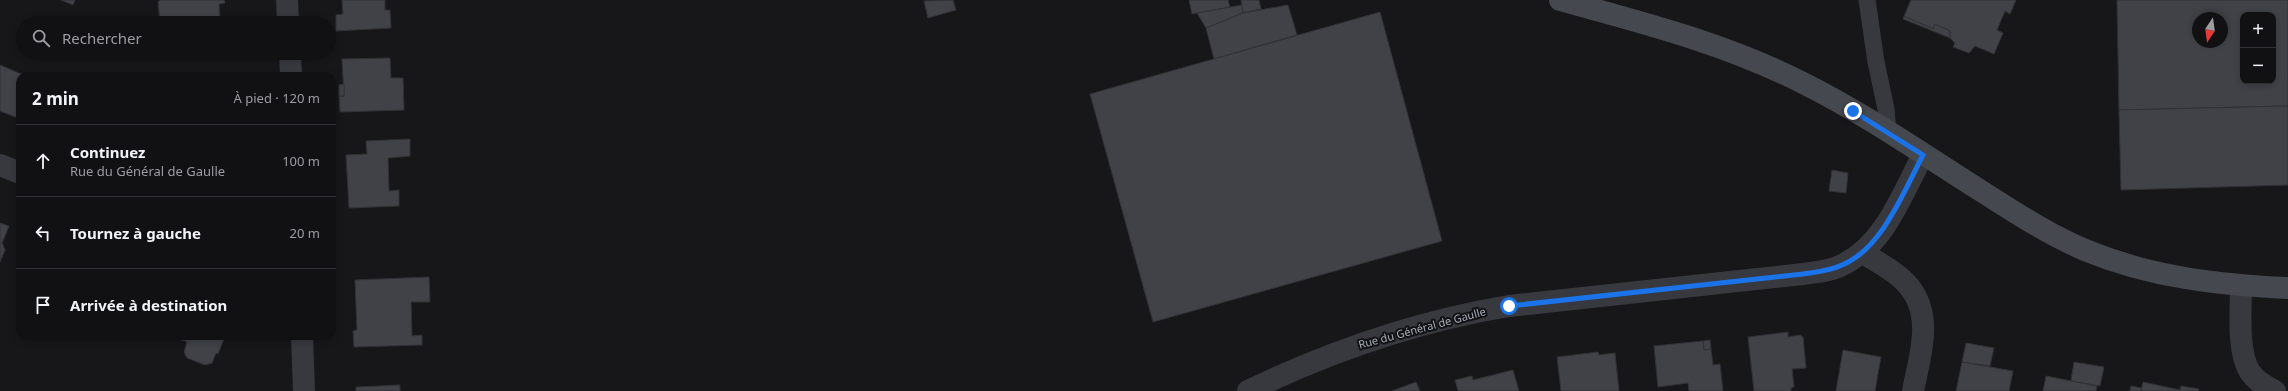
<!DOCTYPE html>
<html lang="fr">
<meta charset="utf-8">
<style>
body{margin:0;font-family:"Noto Sans",sans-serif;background:#1e1f22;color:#f1f3f6}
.controls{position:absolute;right:12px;top:12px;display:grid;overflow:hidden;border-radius:8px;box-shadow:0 2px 6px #0003}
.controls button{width:36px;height:36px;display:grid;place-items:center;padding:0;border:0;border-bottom:1px solid #303134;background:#111114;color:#f1f3f6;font:20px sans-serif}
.compass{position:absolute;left:2192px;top:12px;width:36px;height:36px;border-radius:50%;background:#111114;box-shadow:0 2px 6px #0003;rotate:193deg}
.stop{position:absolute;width:12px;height:12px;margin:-9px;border:3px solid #1a73e8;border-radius:50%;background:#fff}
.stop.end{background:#1a73e8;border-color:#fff;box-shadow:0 1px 4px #0008}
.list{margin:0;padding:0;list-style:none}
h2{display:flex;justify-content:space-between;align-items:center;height:52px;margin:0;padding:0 16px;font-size:17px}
h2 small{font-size:13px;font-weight:400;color:#9c9da0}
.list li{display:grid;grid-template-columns:26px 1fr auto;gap:12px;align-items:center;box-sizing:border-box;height:72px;padding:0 16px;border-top:1px solid #303134}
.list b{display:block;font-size:15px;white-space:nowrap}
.list p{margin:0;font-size:13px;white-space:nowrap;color:#9c9da0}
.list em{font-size:13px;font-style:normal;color:#9c9da0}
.icon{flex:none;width:22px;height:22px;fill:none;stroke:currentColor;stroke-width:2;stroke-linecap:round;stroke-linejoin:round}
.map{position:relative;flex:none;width:2288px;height:391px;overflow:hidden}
.search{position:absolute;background:#111114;box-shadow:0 2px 6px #0003;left:16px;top:16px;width:320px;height:44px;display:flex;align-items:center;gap:10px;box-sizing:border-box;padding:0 14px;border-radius:22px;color:#9c9da0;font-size:15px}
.panel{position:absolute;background:#111114;box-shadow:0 2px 6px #0003;left:16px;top:72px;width:320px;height:268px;border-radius:12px}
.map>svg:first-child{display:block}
.building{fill:#414247;stroke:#313136;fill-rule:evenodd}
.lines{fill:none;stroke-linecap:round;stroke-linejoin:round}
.service{stroke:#38393f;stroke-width:17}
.minor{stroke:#38393f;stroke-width:22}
.secondary{stroke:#46484f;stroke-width:22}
.route{stroke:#1a73e8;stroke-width:5}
.labels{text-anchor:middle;stroke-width:4;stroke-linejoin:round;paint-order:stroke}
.street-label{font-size:11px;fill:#a8afbb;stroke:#121215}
</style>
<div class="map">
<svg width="2288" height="391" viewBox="0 0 2288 391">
<rect width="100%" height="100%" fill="#17171a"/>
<!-- building -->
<g class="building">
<path d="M61,0H75L73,5Z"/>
<path d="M160,0H224L225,3L219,4L220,23H160L158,2Z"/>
<path d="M342,0H385V10H390L391,28L336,31V15L343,14Z"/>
<path d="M953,0L956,10L928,18L924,1Z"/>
<path d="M1189,0H1228L1230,7L1192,14Z"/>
<path d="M1241,0H1259L1261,9L1243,13Z"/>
<path d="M1911,0H2016L2010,14L2005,11L1997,30L2003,33L1994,54L1975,46L1969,53L1953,47L1955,43L1950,38V31L1935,24L1933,29L1904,16Z"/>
<path d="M2117,0H2288V106L2119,110ZM2243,15H2273V81H2243ZM2198,18H2222V42H2198Z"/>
<path d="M1242,5L1243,13L1206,28L1197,13Z"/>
<path d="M1288,5L1297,35L1214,59L1206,28L1243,13Z"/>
<path d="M1380,12L1442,241L1153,322L1090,94Z"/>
<path d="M1904,16L1933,29L1935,24L1950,31V38L1903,19Z"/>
<path d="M390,58L391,78H403L404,110L340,112L339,96H344L342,59Z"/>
<path d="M0,65L26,76H20V123L17,122L18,118L0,111Z"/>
<path d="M344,84V96H339V85Z"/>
<path d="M2288,106V185L2121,190L2119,110Z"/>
<path d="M410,139V156L388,158L389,191L399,190V206L349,208L346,155L367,154L366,141Z"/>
<path d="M1832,170L1848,173L1846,193L1829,191Z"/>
<path d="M0,223L9,226L2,243L5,250L0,262Z"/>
<path d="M429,277L430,302H411L412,336L422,335V345L354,347L353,331L357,330L355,280Z"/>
<path d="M1788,332V337L1800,335L1803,337L1806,368L1792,369L1794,387L1791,388V391H1754L1748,337Z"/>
<path d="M173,336H225L218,354L216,353L212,363L205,365L187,358L184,352L187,342Z"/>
<path d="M1710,340L1711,349L1704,350L1703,341Z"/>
<path d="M1703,341L1704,350L1711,349L1713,365L1720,364L1723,391H1689L1688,383L1658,387L1654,346Z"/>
<path d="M1966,343L1994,348L1990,366L1962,362Z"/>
<path d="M1843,350L1881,357L1875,391H1836Z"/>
<path d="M1598,352L1599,355L1615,353L1619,391H1561L1557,357Z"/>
<path d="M1962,362L2013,371L2009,391H1956Z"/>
<path d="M2074,362L2104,367L2100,386L2071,381Z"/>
<path d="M1513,370L1519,391H1458L1455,380L1472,376L1473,380Z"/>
<path d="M2046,376L2097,386L2096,391H2043Z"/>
<path d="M1416,382L1420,391H1392Z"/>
<path d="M2143,382L2180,390L2181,386L2199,389L2198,391H2141Z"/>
<path d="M400,385V391H356V387Z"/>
<path d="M2131,386L2141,388V391H2130Z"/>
</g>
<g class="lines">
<!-- service -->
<path class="service" d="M1867,0L1876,62L1886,109L1888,132"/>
<!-- minor -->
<g class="minor">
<path d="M287,0L288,23"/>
<path d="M290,53L291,76"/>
<path d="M0,165L20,173"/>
<path d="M1863,253C1877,262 1894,270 1906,283C1935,314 1920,355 1913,391"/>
<path d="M2241,286C2241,310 2237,352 2250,372C2256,381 2265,386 2275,391"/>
<path d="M302,336L304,391"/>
<path d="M1248,391C1331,351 1418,321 1509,306L1803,274C1817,272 1832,271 1844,264C1885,244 1903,192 1923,155"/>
</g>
<!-- secondary -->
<path class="secondary" d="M1560,0C1644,23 1727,44 1805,84C1865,114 1921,153 1978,189C2013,211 2047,234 2085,250C2150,277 2219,285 2288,288"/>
</g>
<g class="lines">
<!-- route -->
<path class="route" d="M1509,306L1803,274C1816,272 1830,271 1842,265C1882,249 1904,191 1923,155L1853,111"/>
</g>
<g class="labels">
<!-- street labels -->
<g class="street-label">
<text transform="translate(1422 328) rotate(-15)" y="4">Rue du Général de Gaulle</text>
</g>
</g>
</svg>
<div class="controls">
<button>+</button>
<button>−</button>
</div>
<svg class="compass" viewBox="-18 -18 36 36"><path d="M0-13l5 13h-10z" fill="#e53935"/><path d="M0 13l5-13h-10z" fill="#9c9da0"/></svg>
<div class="stop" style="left:1509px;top:306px"></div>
<div class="stop end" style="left:1853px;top:111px"></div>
<div class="search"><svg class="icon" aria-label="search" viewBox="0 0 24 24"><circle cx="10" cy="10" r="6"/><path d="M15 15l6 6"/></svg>Rechercher</div>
<section class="panel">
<h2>2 min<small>À pied · 120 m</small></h2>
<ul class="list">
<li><svg class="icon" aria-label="ahead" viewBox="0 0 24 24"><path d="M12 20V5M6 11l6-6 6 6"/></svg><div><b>Continuez</b><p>Rue du Général de Gaulle</p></div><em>100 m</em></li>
<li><svg class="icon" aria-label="left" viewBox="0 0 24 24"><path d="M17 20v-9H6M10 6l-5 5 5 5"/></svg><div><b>Tournez à gauche</b></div><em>20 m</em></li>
<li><svg class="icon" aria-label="arrive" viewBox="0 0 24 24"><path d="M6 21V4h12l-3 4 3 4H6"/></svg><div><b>Arrivée à destination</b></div></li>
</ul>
</section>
</div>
